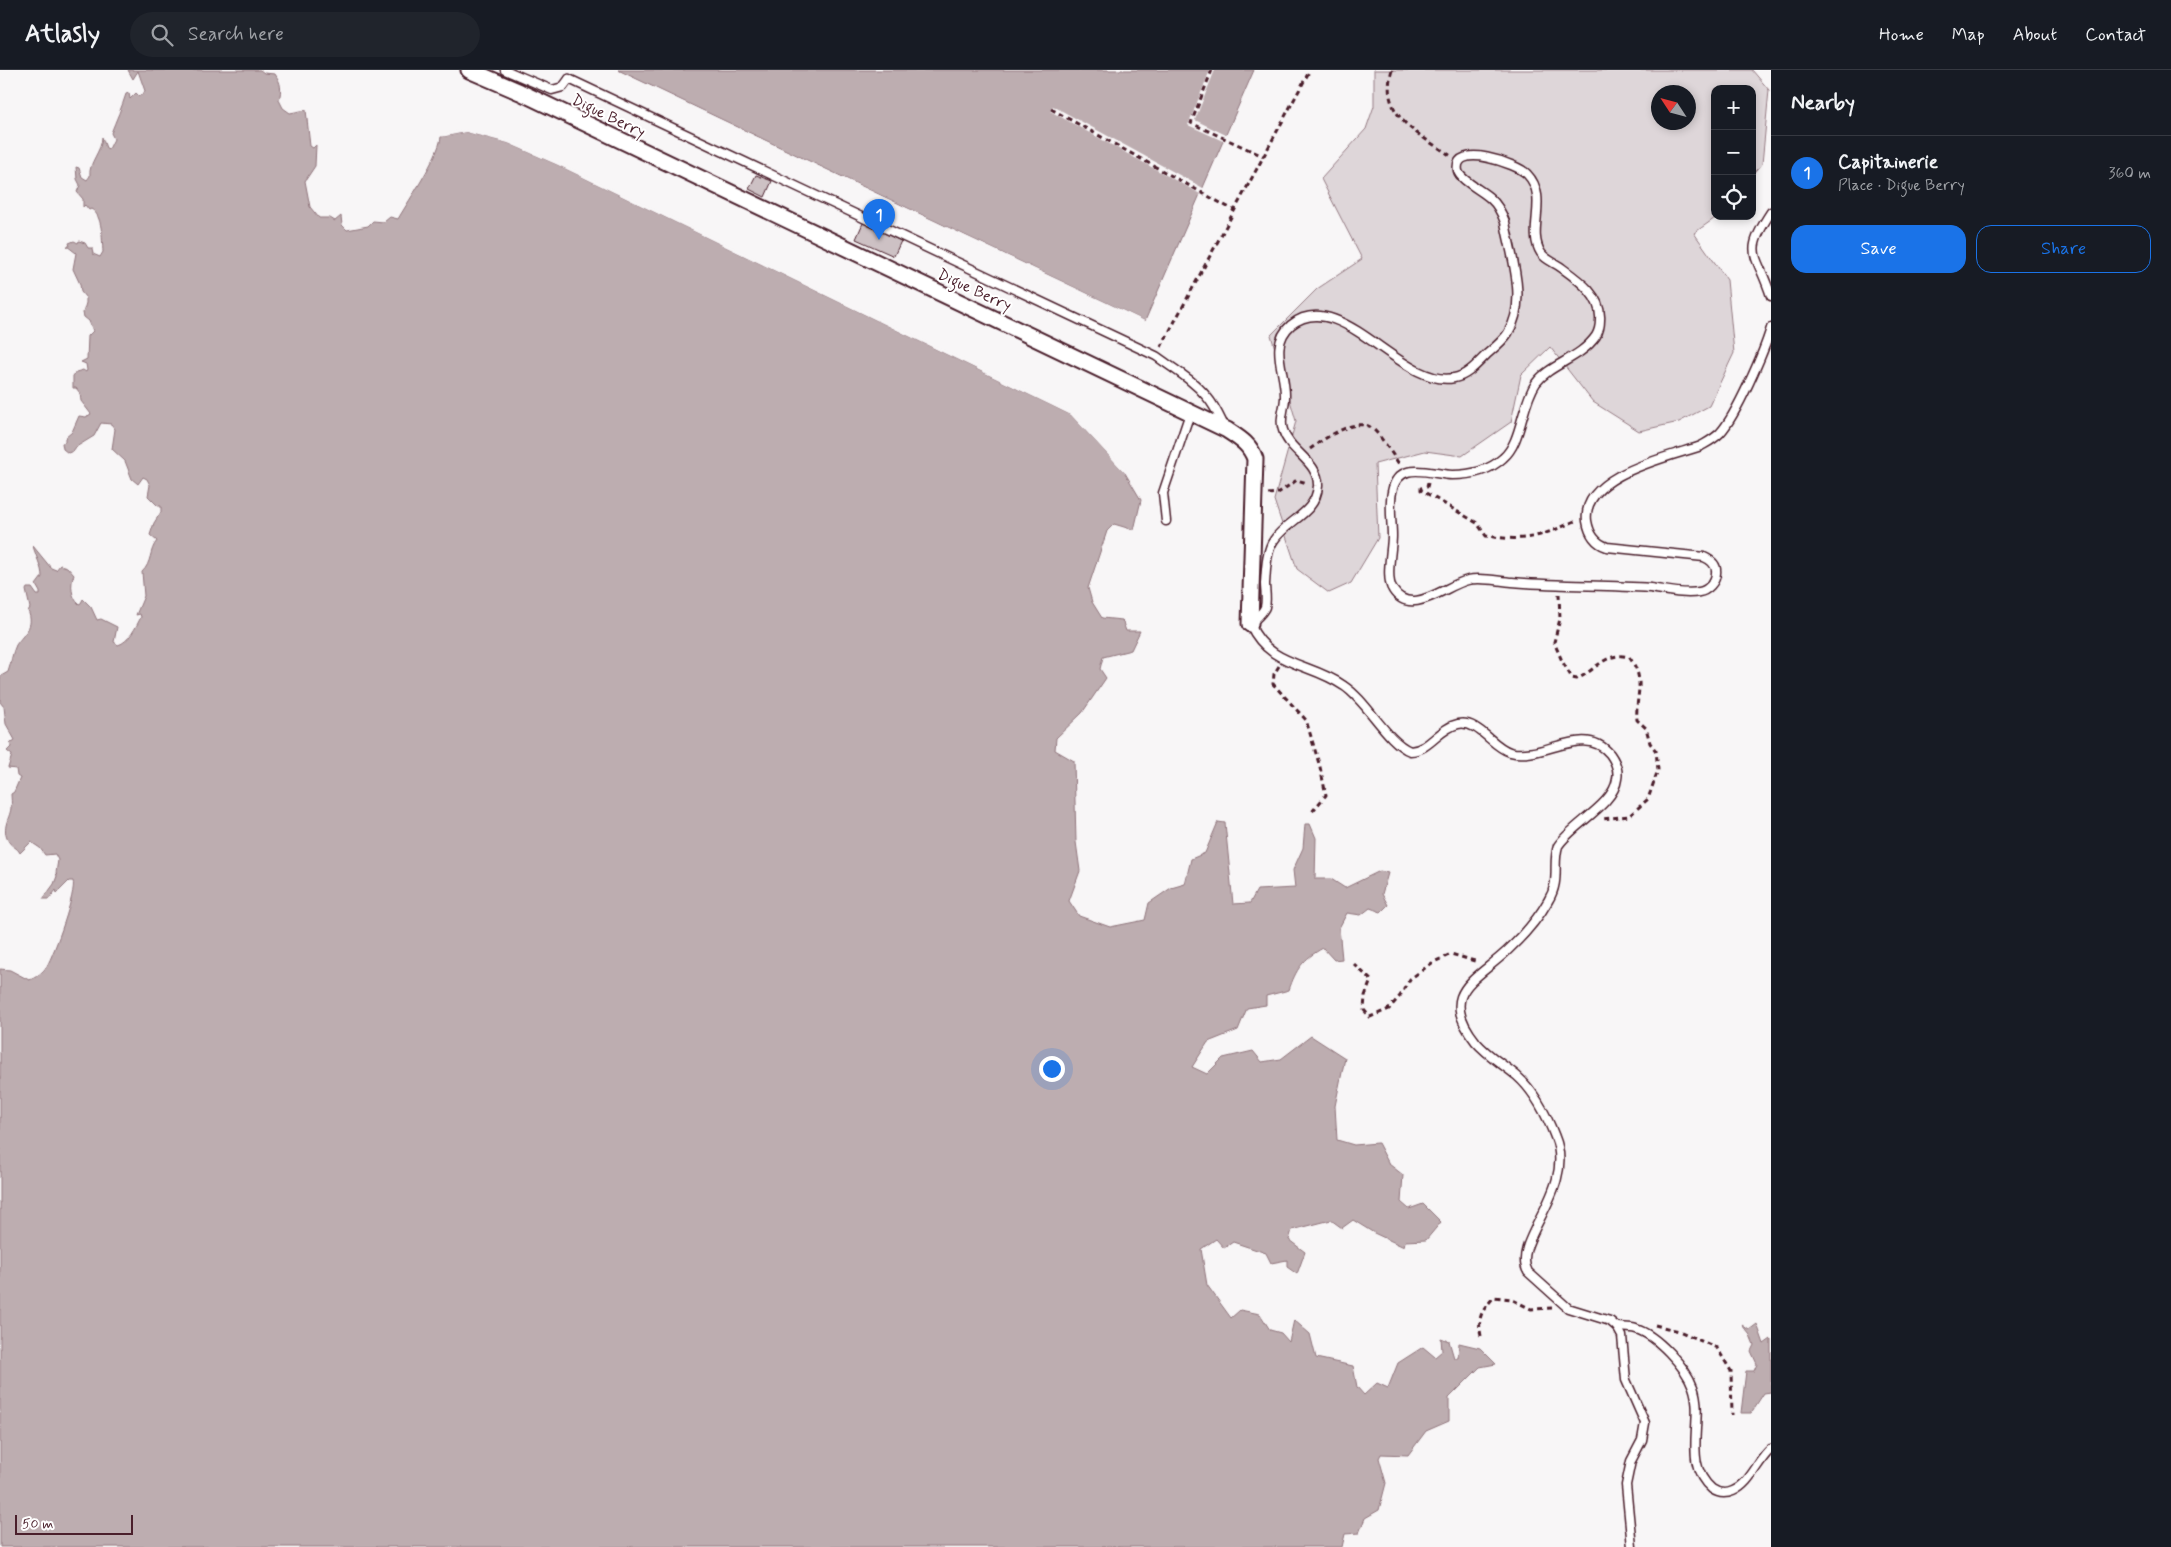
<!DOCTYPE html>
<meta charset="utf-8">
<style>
body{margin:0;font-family:Mynerve,sans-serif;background:#20242c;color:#f1f3f6}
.controls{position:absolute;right:15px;top:15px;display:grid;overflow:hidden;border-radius:10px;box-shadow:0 2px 8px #0003}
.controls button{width:45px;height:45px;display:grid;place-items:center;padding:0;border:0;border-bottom:1px solid #363941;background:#171b24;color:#f1f3f6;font:25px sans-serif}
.compass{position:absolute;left:1651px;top:15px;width:45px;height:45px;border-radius:50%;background:#171b24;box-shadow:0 2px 8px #0003;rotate:306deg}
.scale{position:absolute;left:15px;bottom:12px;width:118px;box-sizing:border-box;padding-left:5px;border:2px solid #4a1f2b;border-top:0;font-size:14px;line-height:18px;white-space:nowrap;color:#4a1f2b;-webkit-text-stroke:4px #fff;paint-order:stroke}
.you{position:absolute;left:1051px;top:998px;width:18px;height:18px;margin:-12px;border:4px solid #fff;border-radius:50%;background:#1a73e8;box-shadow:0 0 0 8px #1a73e833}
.badge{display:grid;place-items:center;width:32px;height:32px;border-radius:50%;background:#1a73e8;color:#fff;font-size:16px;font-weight:700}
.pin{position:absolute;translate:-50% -41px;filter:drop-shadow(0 1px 2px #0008)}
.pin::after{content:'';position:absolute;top:26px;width:18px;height:15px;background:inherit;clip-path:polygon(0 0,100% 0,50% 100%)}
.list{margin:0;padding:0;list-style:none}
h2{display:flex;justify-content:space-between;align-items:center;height:65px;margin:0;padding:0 20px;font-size:21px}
h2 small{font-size:16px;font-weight:400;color:#9ea1a6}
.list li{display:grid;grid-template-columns:32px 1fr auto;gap:15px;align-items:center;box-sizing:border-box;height:75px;padding:0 20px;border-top:1px solid #363941}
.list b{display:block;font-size:19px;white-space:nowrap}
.list p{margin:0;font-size:16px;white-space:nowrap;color:#9ea1a6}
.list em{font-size:16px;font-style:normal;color:#9ea1a6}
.actions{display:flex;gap:10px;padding:15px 20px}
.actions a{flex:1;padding:11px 0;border:1px solid #1a73e8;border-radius:15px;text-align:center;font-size:18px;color:#1a73e8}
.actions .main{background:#1a73e8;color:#fff}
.icon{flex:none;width:28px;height:28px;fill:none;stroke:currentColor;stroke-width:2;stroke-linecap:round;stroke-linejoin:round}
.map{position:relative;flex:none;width:1771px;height:1477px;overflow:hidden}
header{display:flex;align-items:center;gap:30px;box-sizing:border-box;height:70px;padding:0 25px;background:#171b24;border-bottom:1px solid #363941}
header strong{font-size:24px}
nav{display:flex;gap:28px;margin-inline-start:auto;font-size:18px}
.search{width:350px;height:45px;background:#20242c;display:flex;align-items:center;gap:12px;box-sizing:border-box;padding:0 18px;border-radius:28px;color:#9ea1a6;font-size:19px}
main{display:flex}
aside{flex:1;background:#171b24}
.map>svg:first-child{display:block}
.green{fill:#ded6d9;stroke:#947a82;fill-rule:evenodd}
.water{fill:#bdadb0;stroke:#8f747b}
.pier{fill:#f8f6f7}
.building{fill:#cdc1c4;stroke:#4a1f2b}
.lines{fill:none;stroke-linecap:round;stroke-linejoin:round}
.lane-casing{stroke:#4a1f2b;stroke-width:11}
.street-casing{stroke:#4a1f2b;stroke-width:19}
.path{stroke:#4a1f2b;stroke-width:3;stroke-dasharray:5 4;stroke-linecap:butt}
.lane{stroke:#fff;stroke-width:8}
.street{stroke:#fff;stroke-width:15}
.labels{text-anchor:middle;stroke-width:4;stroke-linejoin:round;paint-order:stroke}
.street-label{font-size:16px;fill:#4a1f2b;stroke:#fff}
</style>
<header>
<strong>Atlasly</strong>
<div class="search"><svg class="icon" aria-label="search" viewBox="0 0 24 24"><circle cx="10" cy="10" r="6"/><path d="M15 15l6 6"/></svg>Search here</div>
<nav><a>Home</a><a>Map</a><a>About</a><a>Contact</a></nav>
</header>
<main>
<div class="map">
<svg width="1771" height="1477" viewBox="0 0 1771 1477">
<rect width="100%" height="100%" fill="#f8f6f7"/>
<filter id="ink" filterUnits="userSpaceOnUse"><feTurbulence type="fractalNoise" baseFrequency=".02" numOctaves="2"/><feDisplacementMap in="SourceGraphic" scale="10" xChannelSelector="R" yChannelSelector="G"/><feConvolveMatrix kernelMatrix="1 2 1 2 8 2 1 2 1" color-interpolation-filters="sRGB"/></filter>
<g filter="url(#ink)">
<!-- green -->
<path class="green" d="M1374,0H1752L1769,20L1762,94L1752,106V19H1715V146H1718L1694,163L1727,210L1734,283L1709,336L1679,352L1639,361L1593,332L1550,277L1521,305L1511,352L1462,386L1425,381L1375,394L1378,468L1351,513L1329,523L1297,499L1274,430L1296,351L1271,265L1317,219L1362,189L1321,109L1366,59L1374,36ZM1658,22H1688V52H1658Z"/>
<!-- water -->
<g class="water">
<path d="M128,0H260L264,3L275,4C281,13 282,19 279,30L283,38L290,43L306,40L310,76L313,78L316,75L315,96L305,111L310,137L319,148H330L335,151L341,146L342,155L347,160L368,156L373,151L384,152L390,147L398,149C409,130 439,86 441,67L466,62L508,73L558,95L1071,345L1125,403L1141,430L1134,460L1114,454L1107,461L1088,518L1092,532L1102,548L1122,550L1126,561H1140L1131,580L1103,587L1100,599L1106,608L1082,643L1056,668L1055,680L1074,691L1076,772L1080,801L1069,831L1079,846L1110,857L1145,850L1149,833L1171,818L1185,814L1191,789L1205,783L1218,752L1225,753L1233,834L1250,833L1257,820L1295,818L1293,800L1303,778L1305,754H1310L1316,768L1315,809H1331L1345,818L1380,801L1388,803L1382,824L1388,835L1381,842L1370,838L1361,845L1347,843L1339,858L1342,889L1334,890L1323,878C1303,889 1296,899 1289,920L1266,926V935L1247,938L1238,960L1208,972L1192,997L1207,1004L1223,988L1253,981L1262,992L1281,989L1311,966L1345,988L1335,1036L1337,1070L1354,1075L1378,1073L1389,1094L1403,1105L1401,1132L1409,1139L1423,1134L1441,1152L1426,1170L1405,1171L1404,1177L1374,1163L1353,1150L1342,1158L1331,1150L1292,1160L1289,1170L1305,1182L1297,1204L1287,1197V1190L1271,1193L1266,1183L1233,1172L1224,1178L1216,1169L1201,1179L1207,1215L1231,1248L1240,1240L1260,1244L1270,1260L1281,1263L1289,1272L1294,1250L1310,1264L1316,1288L1353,1296L1357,1317L1364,1325L1377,1313L1388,1318L1398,1293L1423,1277L1435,1287L1442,1281L1441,1268L1449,1271L1454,1288H1458L1459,1273L1480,1278L1496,1294L1480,1297L1449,1328V1351L1426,1361L1408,1385L1381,1384L1379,1388L1386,1413L1379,1440L1365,1448L1359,1463L1345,1464L1342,1477H0V899L10,900L29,910C35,909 44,901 47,896C54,884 77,821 73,811H69L57,823L56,820L49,829H43L54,814L57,806L56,803L58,790L55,784L45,785L40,778L31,772L20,783C17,777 12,777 9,772C0,758 11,747 11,737C12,733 11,728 11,724L14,722L20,708L17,706L16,699L8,698L12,685L7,681L11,677L10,673L14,672L15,670L6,654L4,637L0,632V610L1,606L8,602C11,594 12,583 16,575C24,563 35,557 28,541L30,538L26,520L27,518H32L37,525H40V522L36,515L42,507C42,497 36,487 33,476L51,498L56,500L60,495L67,497L74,505C70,513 71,528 79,534L81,533L83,529L91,537L97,550L101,549L117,557L114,572L118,575C129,572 136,557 141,547L140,544L136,545L144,526L142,502C152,493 149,480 157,471L150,465L154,453L161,442V436H158L148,426L150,415L147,409L143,407L138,414L132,409L125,391L112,379L115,359L111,354L101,353L94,366L76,377L73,381L68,383L63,379L62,373L65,372V368L72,362L79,346L86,347L91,344L81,331L80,323L76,318H73V306L76,302L83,300L86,302L87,300L86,294L81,292L87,289L88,266L93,261L89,251L84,247L83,243L86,233V228L81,222L80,214L73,199L76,183L67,176H70L69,173L74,171L78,173L79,171L85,173L88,178H92L93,184L100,187L103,182C102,169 103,145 91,139L89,140L85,135L83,137V129L77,122L80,115L77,109L76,97L79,98L82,107L87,110L90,106C88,93 102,81 102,67L106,78L109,79L114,69L111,63C116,50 122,37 126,24L129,23L130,29L136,23L139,26L143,24L145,21L138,1L133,9Z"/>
<path d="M618,0H1254L1145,251Z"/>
<path d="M1757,1254L1764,1274L1771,1269V1322L1764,1323L1751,1343H1741L1746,1301H1754L1757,1294L1751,1281L1754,1275L1750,1265L1742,1255L1749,1260Z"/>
</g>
<!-- pier -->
<g class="pier">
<path d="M616,0L1145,251L1144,254L617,2Z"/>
<path d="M1210,0H1215L1195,50L1228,66L1225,72L1188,55Z"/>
<path d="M1053,36L1205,119L1202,125L1050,41Z"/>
<path d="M466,60L509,71L559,93L1072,343L1126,400L1125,403L1071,345L558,95L508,73L466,62L441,67L448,63Z"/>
</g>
<!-- building -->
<g class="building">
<path d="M756,105L772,111L765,127L749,119Z"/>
<path d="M863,153L901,171L894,186L856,169Z"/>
</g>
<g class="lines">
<defs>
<g id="lane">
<path d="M505,0L552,20L563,17L569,9"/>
<path d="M569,9L1156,286C1174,299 1193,310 1207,327C1215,336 1220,348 1225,358"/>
<path d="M1771,142C1742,186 1757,182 1771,226"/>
<path d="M1166,451L1163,423L1190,343"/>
<path d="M1617,1257C1623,1258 1630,1257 1636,1259C1656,1265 1686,1297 1693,1317C1705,1349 1681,1393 1712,1419C1719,1424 1726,1424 1733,1421C1751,1413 1757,1391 1771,1379"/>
<path d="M1632,1477L1626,1415L1631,1391L1642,1370L1645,1353L1626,1310L1622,1266L1617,1257L1610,1251L1568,1238L1528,1202C1510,1171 1577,1120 1555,1067C1547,1046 1534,1021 1517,1006C1503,994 1488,986 1476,972C1437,923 1475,911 1507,881C1522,867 1538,849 1548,831C1561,810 1552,795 1558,776C1572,754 1614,735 1617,709C1619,700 1615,691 1610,684C1584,652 1543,691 1510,682C1492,677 1479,650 1458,654C1439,658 1430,680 1410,681C1387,672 1367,631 1344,616C1310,592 1269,597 1250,554C1255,549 1263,543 1265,537C1267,530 1265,521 1265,514C1266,501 1266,481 1274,470C1287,450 1316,444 1318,416C1319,391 1289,382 1283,360C1279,349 1285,338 1285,327C1286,302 1268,275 1291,255C1340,215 1402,319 1454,308C1467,306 1477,294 1487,284C1494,278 1503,271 1508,263C1528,231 1511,186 1505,152C1502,144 1498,135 1491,129C1483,121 1460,110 1458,101C1452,71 1518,94 1527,104C1550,128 1526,160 1541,183C1545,189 1553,192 1559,196C1577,209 1602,225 1600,250C1600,256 1599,261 1596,266C1580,289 1550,294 1536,313C1521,335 1522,372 1503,388C1489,401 1470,405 1452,405C1430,404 1398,389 1392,422C1389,436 1392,452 1392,466C1392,480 1385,509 1393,520C1411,548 1446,515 1468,510C1481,507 1498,511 1512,512C1558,516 1604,515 1650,518C1665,520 1684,525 1699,522C1707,521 1716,512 1716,503C1717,495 1711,490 1704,487L1607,477C1595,473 1589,463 1587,451C1581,405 1669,387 1701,376C1708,372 1714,369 1720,363C1736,346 1764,282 1771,258"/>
</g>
<path id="street" d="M469,0L520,22L1227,360C1239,368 1250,374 1255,389L1250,554"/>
</defs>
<!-- lane casing -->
<use href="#lane" class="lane-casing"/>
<!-- street casing -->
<use href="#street" class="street-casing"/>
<!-- path -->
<g class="path">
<path d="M1212,0L1191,53L1263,86"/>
<path d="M1392,0C1378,46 1419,64 1451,86"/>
<path d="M1051,39L1235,141"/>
<path d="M1161,277L1310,0"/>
<path d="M1310,379C1324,369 1357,345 1373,359C1380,365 1393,385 1399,394"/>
<path d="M1428,413L1427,417L1421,418V420L1477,453L1486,466C1527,472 1540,467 1577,450"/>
<path d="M1268,424L1278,423L1297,410L1307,413"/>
<path d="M1559,524L1560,549L1554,572L1562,591L1572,608L1577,609C1596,600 1606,581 1629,587C1647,610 1635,625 1637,650L1646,658L1650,673L1656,681L1658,700L1648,729L1629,746L1602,749"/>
<path d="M1279,596L1274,604L1273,614L1306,650L1320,697L1326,725L1311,743"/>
<path d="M1354,894L1371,910L1365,926L1364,940L1370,947L1389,939L1400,926L1410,909L1432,893L1451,884L1478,892"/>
<path d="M1655,1255L1679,1261L1717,1278L1731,1301L1732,1345"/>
<path d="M1481,1266C1477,1246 1482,1241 1494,1227L1511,1229L1531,1239L1552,1238"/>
</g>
<!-- lane -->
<use href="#lane" class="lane"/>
<!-- street -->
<use href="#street" class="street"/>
</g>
</g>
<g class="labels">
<!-- street labels -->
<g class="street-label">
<text transform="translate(609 45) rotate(26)" y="6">Digue Berry</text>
<text transform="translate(975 219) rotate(25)" y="6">Digue Berry</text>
</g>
</g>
</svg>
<div class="controls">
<button>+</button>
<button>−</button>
<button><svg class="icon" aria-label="locate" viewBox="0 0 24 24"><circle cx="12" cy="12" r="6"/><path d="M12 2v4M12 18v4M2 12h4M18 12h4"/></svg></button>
</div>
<svg class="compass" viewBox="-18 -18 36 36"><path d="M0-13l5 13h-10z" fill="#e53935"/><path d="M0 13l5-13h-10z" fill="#9ea1a6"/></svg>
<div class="scale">50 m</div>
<div class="you"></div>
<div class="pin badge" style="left:879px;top:170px">1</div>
</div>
<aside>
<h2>Nearby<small></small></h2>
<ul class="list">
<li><span class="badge">1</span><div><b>Capitainerie</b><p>Place · Digue Berry</p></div><em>360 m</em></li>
</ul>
<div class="actions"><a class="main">Save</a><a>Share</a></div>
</aside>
</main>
